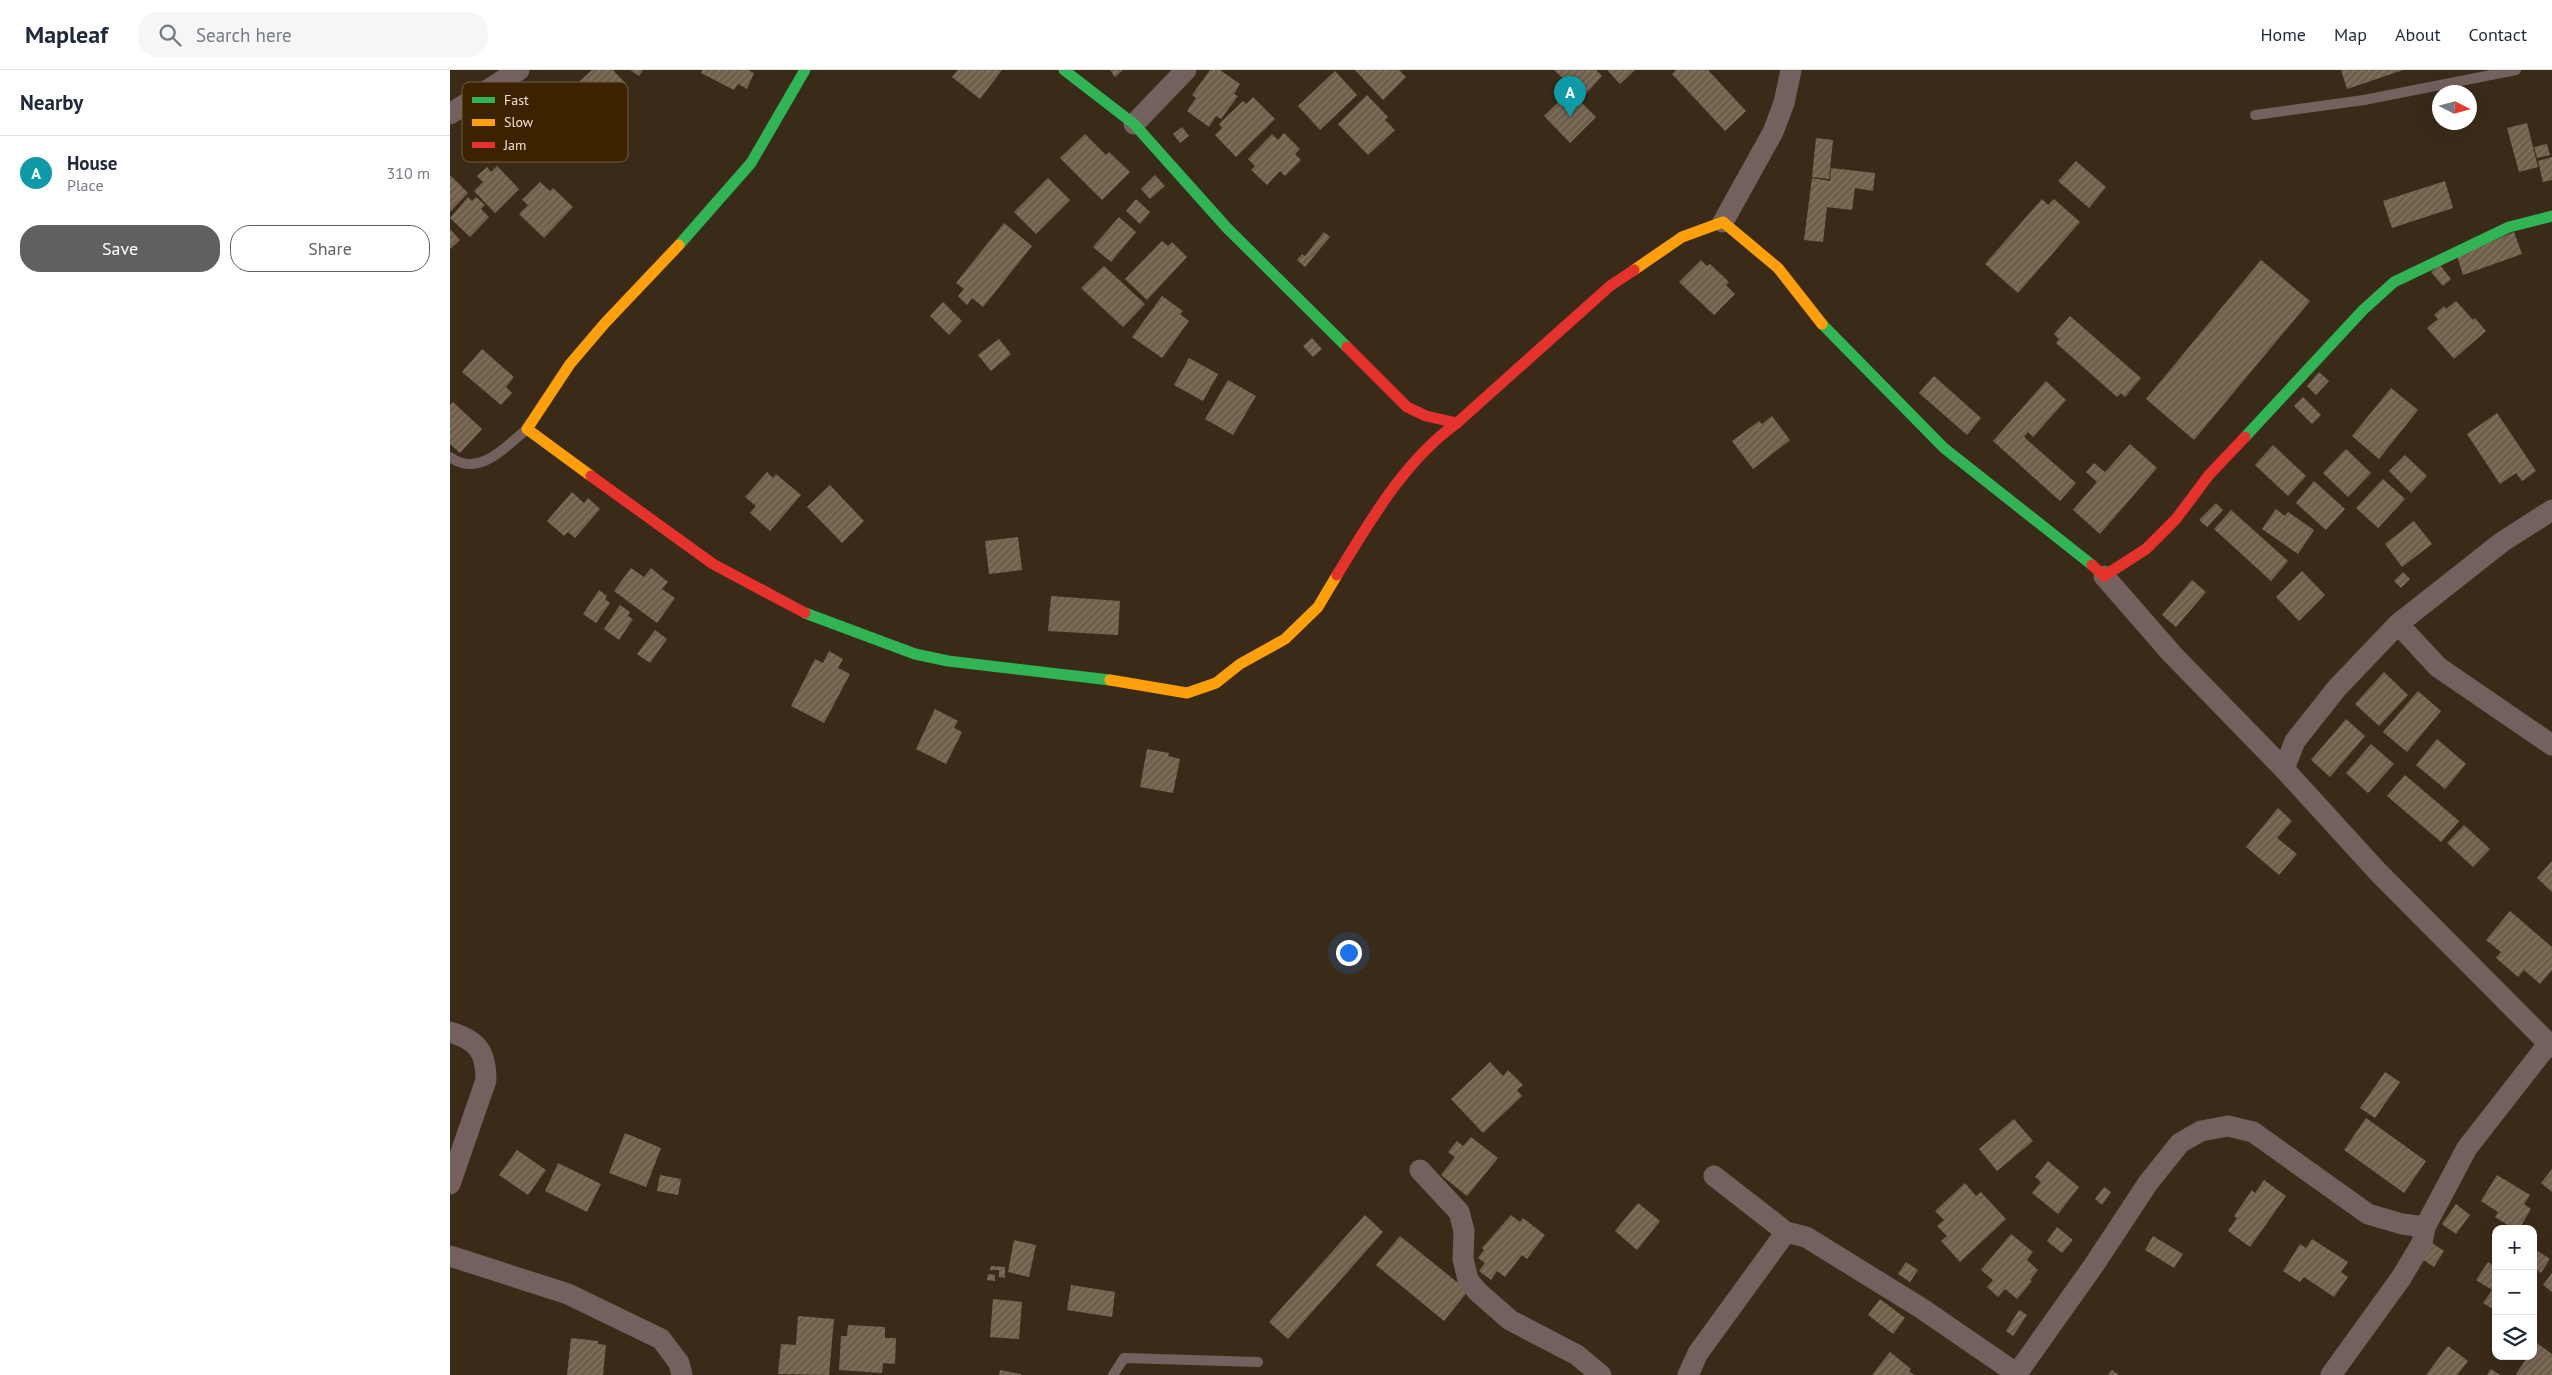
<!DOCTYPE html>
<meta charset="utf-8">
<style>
body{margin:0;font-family:"PT Sans",sans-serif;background:#f6f6f7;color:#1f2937}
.controls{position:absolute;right:15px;bottom:15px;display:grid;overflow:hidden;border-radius:10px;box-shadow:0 5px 20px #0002}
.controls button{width:45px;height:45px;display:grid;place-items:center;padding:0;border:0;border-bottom:1px solid #e0e1e3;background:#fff;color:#1f2937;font:25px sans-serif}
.compass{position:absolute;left:1982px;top:15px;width:45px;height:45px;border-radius:50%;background:#fff;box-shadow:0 5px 20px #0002;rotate:96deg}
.you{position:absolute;left:898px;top:882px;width:18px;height:18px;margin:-12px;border:4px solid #fff;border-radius:50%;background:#1a73e8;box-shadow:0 0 0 8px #1a73e833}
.badge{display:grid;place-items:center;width:32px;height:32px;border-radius:50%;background:#625f5f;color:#fff;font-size:16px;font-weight:700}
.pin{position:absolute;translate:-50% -41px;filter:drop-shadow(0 1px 2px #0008)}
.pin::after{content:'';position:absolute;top:26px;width:18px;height:15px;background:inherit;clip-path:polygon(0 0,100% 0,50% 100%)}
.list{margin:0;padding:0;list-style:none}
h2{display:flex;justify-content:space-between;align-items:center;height:65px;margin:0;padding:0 20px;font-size:21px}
h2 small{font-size:16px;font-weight:400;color:#747a83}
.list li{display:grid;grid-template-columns:32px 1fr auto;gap:15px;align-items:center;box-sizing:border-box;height:75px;padding:0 20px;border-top:1px solid #e0e1e3}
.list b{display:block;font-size:19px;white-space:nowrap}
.list p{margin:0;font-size:16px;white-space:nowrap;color:#747a83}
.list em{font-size:16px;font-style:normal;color:#747a83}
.actions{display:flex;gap:10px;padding:15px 20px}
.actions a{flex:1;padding:11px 0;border:1px solid #625f5f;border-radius:20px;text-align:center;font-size:18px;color:#625f5f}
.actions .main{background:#625f5f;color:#fff}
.icon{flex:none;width:28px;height:28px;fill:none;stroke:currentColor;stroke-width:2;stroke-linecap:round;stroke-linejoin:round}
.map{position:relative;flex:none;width:2102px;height:1305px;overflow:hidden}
header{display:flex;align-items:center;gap:30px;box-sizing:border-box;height:70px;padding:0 25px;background:#fff;border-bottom:1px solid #e0e1e3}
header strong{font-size:24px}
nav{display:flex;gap:28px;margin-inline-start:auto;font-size:18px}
.search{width:350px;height:45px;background:#f6f6f7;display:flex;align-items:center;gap:12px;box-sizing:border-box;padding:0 18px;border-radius:20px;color:#747a83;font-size:19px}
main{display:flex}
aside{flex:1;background:#fff}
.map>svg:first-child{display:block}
.building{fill:url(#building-hatch)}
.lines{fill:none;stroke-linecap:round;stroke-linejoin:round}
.lane{stroke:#74615f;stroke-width:10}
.street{stroke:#74615f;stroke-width:21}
.fast{stroke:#30b455;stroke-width:11}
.slow{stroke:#ff9f0a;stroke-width:11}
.jam{stroke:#e5322d;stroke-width:11}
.key{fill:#3d2200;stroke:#745c3e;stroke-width:1}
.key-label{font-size:14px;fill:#f4e2d0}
</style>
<header>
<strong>Mapleaf</strong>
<div class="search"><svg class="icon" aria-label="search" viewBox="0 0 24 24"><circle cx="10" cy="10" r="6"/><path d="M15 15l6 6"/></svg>Search here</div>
<nav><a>Home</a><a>Map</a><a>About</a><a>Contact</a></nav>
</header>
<main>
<aside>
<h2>Nearby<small></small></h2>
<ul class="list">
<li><span class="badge" style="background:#0f9aa8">A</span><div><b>House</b><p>Place</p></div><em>310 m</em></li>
</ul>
<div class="actions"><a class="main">Save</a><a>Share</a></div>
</aside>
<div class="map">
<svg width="2102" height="1305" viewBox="0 0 2102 1305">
<defs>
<pattern id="building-hatch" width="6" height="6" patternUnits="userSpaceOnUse" patternTransform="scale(1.25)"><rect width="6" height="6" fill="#705f4b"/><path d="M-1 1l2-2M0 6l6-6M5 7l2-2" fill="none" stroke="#857664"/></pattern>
</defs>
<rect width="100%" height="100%" fill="#3a2b18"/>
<!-- building -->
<g class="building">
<path d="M142,0H163L177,15L142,48L121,24L127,18L125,16Z"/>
<path d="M180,0H193L189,6Z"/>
<path d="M252,0H298L304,3L297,19L288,14L284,20L251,3Z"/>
<path d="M508,0H552L530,29L502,7Z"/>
<path d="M660,0H673L665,7Z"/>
<path d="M760,0H770L790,14L784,24L788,26L771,49L766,46L759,57L737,41L746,28L742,25Z"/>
<path d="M905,0H949L956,7L933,30Z"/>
<path d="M1104,0H1146L1152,6L1133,27Z"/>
<path d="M1157,0H1185L1170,14Z"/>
<path d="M1226,0H1258L1296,41L1275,61L1222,4Z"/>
<path d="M1891,0H1953L1897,19Z"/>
<path d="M885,1L907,25L870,60L848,36Z"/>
<path d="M1120,21L1146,47L1120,73L1094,46Z"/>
<path d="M917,25L938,47L935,50L945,60L918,85L888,54Z"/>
<path d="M803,27L825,49L786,87L765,65L772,58L769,54L793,31L796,34Z"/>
<path d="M2077,53L2088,97L2069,102L2057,58Z"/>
<path d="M732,57L739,66L730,73L723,64Z"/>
<path d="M834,63L850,79L845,84L851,90L835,106L830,101L817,115L801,100L805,96L798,89L822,64L828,70Z"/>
<path d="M635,64L656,85L659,82L680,102L652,130L610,88Z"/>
<path d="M1366,68L1383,70L1379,109L1362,107Z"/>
<path d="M2097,74L2100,85L2087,88L2084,77Z"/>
<path d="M2102,87V110L2093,112L2088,91Z"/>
<path d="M1626,91L1656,117L1639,138L1608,111Z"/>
<path d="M47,96L69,119L45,143L24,121L33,112L27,106L37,97L41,102Z"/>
<path d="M1381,98L1425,103L1423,121L1405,118L1402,140L1377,137L1373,172L1354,170L1362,108L1380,111Z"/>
<path d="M0,105L18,123L0,142Z"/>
<path d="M705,105L715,116L700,129L691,119Z"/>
<path d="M598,108L620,130L586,164L564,142Z"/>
<path d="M1995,111L2003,138L1942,158L1933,131Z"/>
<path d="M90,112L100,121L103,118L123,137L94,168L69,144L78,135L72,130Z"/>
<path d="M18,127L22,131L26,127L35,135L31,139L39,147L20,167L0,148Z"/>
<path d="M686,129L700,142L690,154L676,141Z"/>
<path d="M1592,129L1598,135L1604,129L1630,152L1568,223L1535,194Z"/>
<path d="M669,147L686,162L661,192L643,177Z"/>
<path d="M554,153L582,176L533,237L522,228L517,235L508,226L514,219L506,213Z"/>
<path d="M0,159L10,170L0,179Z"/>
<path d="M874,162L880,167L855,197L847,190L852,184L855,186Z"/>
<path d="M2064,162L2072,184L2013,205L2007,186Z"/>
<path d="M712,171L718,176L722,172L737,187L697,230L675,209Z"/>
<path d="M1251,190L1257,196L1260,194L1279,212L1276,215L1285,224L1264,245L1229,212Z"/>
<path d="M1811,190L1860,231L1744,370L1696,329Z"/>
<path d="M1990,195L2001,209L1993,216L1981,202Z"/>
<path d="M654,196L695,234L673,257L631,218Z"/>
<path d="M712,226L733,241L730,244L739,251L712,288L682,267Z"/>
<path d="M2006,231L2023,250L2025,248L2036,261L2004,289L1977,258L1988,249L1984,245L1994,236L1996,239Z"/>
<path d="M493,232L512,251L499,265L480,246Z"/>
<path d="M1620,246L1691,308L1675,327L1671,323L1667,327L1606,273L1609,269L1604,264Z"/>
<path d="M862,268L872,279L863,287L853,276Z"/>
<path d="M549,269L561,284L541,301L528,285Z"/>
<path d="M32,279L64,307L56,317L62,323L51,335L12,302Z"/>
<path d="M739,288L768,304L753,331L724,315Z"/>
<path d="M1869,302L1879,311L1866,325L1857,316Z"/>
<path d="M1484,306L1531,348L1517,365L1469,323Z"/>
<path d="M778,310L806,326L783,365L755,349Z"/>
<path d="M1596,311L1616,330L1583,367L1578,362L1574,367L1626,413L1610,431L1543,371Z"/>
<path d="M1941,318L1968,340L1929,389L1902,366Z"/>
<path d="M1853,327L1871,345L1862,354L1844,336Z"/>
<path d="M3,332L32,359L10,383L0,374V335Z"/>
<path d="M2047,343L2086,401L2072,411L2066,403L2050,414L2017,364Z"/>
<path d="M1322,346L1340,370L1303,399L1282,371L1309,351L1312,354Z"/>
<path d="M1680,374L1707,398L1650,464L1623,440L1647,412L1636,402L1644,393L1655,402Z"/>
<path d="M1823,375L1856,406L1838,426L1805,395Z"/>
<path d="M1896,379L1921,403L1898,427L1873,403Z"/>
<path d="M1955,385L1977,406L1961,423L1939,401Z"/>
<path d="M317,402L323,408L326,404L351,425L320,461L300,443L306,436L295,427Z"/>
<path d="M1933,409L1955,429L1928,458L1906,438Z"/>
<path d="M1864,411L1895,439L1876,460L1846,433Z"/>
<path d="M380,415L414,451L392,473L357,437Z"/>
<path d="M122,422L134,433L138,428L150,439L125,468L118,462L114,466L97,451Z"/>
<path d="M1766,433L1773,440L1757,457L1749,450Z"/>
<path d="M1826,439L1835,446L1838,442L1864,460L1848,484L1812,459Z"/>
<path d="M1781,440L1838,491L1821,511L1764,459Z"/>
<path d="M1964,451L1982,474L1952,497L1935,474Z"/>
<path d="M568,467L572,500L539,504L535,471Z"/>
<path d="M181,498L194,507L201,498L218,512L212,519L225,528L207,553L164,521Z"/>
<path d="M1852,501L1875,525L1849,551L1826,527Z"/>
<path d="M1953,502L1960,509L1951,518L1944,511Z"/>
<path d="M1742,510L1756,522L1726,557L1712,545Z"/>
<path d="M149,520L157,526L155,529L160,533L146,553L133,544Z"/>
<path d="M601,526L670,531L668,565L598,561Z"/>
<path d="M170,535L180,542L178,546L183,549L169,570L154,559Z"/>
<path d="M205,560L217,569L200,593L187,584Z"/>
<path d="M379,581L393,589L388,598L400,604L374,653L341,636L365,589L373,593Z"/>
<path d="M1934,602L1958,625L1929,656L1905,634Z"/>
<path d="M1968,621L1991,641L1957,682L1933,662Z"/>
<path d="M485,639L508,651L504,658L512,662L496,694L466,679Z"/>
<path d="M1896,649L1915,666L1880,707L1861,690Z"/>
<path d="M1987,669L2016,694L1995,719L1966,695Z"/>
<path d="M1921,674L1944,694L1918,723L1896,703Z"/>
<path d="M697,679L719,683L718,686L730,689L723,723L690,717Z"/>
<path d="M1955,705L2009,751L1991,772L1937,726Z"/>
<path d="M1828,738L1842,751L1827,768L1847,784L1829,805L1796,777Z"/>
<path d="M2014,755L2040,779L2023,797L1997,773Z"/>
<path d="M2102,791V822L2087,808Z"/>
<path d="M2060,841L2102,877V900L2090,914L2074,900L2068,907L2046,888L2051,882L2036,870Z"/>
<path d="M1040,992L1053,1006L1058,1000L1073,1015L1067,1020L1072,1026L1033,1063L1001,1029Z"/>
<path d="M1935,1002L1950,1012L1925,1048L1910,1038Z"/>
<path d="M1916,1048L1976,1091L1954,1123L1894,1080Z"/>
<path d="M1564,1049L1583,1071L1547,1101L1529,1079Z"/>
<path d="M175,1063L211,1078L196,1117L159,1103Z"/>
<path d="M1021,1067L1048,1088L1017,1126L991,1105L1005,1087L998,1082L1007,1071L1013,1076Z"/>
<path d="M67,1080L96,1100L78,1125L49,1105Z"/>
<path d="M1598,1091L1629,1117L1608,1144L1582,1123L1591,1112L1585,1107Z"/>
<path d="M108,1093L151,1114L137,1142L95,1121Z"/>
<path d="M2102,1099V1122L2091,1113Z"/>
<path d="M210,1105L231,1109L228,1125L207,1121Z"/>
<path d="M2047,1105L2080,1125L2074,1134L2081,1139L2069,1159H2064L2045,1147L2048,1142L2031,1131Z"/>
<path d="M1814,1110L1836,1126L1800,1177L1778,1161L1787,1148L1784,1146L1802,1120L1805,1123Z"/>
<path d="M1515,1113L1526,1126L1531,1122L1556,1149L1510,1192L1491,1171L1497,1166L1487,1156L1494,1150L1485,1141Z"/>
<path d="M1654,1117L1661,1122L1652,1135L1645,1129Z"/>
<path d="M1188,1133L1210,1151L1187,1180L1165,1161Z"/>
<path d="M2006,1134L2020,1145L2006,1164L1992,1154Z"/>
<path d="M915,1145L933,1162L838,1269L819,1252Z"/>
<path d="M1061,1145L1070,1152L1073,1148L1095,1165L1077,1189L1072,1185L1055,1207L1047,1201L1041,1210L1029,1201L1035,1193L1028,1188L1034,1180L1032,1178Z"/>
<path d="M1607,1157L1623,1170L1612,1183L1597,1171Z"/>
<path d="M1561,1164L1583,1182L1577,1190L1588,1200L1580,1210L1582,1211L1567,1229L1555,1219L1548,1227L1537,1217L1543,1210L1531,1200Z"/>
<path d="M950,1166L1018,1221L994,1251L926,1195Z"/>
<path d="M1703,1166L1733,1184L1724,1198L1695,1180Z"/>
<path d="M1862,1169L1898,1192L1891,1202L1898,1207L1884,1227L1854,1207L1850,1212L1833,1201L1850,1174L1856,1178Z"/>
<path d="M564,1170L586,1175L579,1207L558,1202Z"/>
<path d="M1979,1171L1994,1181L1984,1197L1969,1187Z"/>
<path d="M2088,1181L2100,1189L2091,1203L2083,1197V1188Z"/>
<path d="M1456,1192L1468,1200L1460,1212L1448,1204Z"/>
<path d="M2038,1192L2046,1197V1241L2033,1233L2042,1220L2026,1210Z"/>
<path d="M541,1196L555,1197V1208L549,1207V1200H540Z"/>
<path d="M2102,1203V1222L2093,1215Z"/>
<path d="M538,1204L545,1205V1211L537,1210Z"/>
<path d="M621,1215L665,1222L662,1247L617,1240Z"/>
<path d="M543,1229L572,1232L569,1269L540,1267Z"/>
<path d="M1430,1229L1455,1248L1443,1264L1418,1245Z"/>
<path d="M1569,1240L1577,1245L1563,1266L1556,1261Z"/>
<path d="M348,1246L384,1249L379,1305L328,1304L331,1274L346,1275Z"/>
<path d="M398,1255L435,1257V1268H446L445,1294L433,1293L432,1303L389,1300L391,1266H397Z"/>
<path d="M121,1268L148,1271V1274L156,1275L153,1305H117Z"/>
<path d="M2087,1273L2102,1284V1305H2067L2066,1304L2078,1286H2083V1279Z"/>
<path d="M1998,1276L2018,1291L2007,1305H1976Z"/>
<path d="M1440,1282L1461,1299L1459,1301L1464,1305H1422Z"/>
<path d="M2041,1299L2050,1305H2037Z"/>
<path d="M550,1300L571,1304V1305H549Z"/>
<path d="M1662,1300L1669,1305H1658Z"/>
</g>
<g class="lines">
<!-- lane -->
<g class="lane">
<path d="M1805,45L1914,30L2066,0"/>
<path d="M0,387C29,408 55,377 76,360"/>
<path d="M663,1305L674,1288L808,1292"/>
</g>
<!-- street -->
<g class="street">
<path d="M0,44L69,0"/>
<path d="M684,54L736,0"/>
<path d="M1273,152L1323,62L1334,33L1341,0"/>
<path d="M1654,506L1722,584L1834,699L1928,802L2102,977"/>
<path d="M1948,554L1988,597L2102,675"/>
<path d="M1834,699L1845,671L1887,618L1948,554L2052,472L2102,440"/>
<path d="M0,962C27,970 36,981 36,1010L0,1114"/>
<path d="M970,1100L1009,1142L1014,1161L1013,1189L1018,1210L1028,1222L1060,1250L1127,1285L1151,1305"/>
<path d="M1264,1106L1336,1162L1356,1167L1471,1238L1567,1304"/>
<path d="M0,1186L118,1224L211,1269L229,1293L232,1305"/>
<path d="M1238,1305L1248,1283L1336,1162"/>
<path d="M1566,1305L1644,1195L1698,1113L1730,1073L1751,1061L1778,1056L1803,1062L1918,1144L1952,1154L1975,1157"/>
<path d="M1881,1305L1951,1208L1972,1173L1975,1157L2017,1078L2099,973"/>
</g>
<!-- fast -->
<g class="fast">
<path d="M614,0L684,54L777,158L897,277"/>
<path d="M229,175L301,93L355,0"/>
<path d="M1372,254L1494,378L1642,495"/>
<path d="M1795,367L1913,240L1944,212L2059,157L2102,146"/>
<path d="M355,543L465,584L498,591L660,610"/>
</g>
<!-- slow -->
<g class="slow">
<path d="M1184,200L1232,167L1273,152L1328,198L1372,254"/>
<path d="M141,406L77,359L120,294L155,253L229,175"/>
<path d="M660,610L737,623L766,613L790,594L835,569L868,537L887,505"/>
</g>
<!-- jam -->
<g class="jam">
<path d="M897,277L957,337L976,346L1007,353L1160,216L1184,200"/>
<path d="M141,406L263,494L355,543"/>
<path d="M1642,495L1654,506L1696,479L1726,449L1759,405L1795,367"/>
<path d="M887,505C920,451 955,390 1007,353"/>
</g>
</g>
<!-- legend -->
<rect x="12" y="12" width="166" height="80" rx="8" class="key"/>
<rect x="22" y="27" width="23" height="6" fill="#30b455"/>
<rect x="22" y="49" width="23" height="7" fill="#ff9f0a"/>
<rect x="22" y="72" width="23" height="6" fill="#e5322d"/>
<g class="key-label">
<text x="54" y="35">Fast</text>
<text x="54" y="57">Slow</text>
<text x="54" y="80">Jam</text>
</g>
</svg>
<div class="controls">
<button>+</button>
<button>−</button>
<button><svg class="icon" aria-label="layers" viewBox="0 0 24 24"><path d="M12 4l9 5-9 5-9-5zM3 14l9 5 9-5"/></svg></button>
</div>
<svg class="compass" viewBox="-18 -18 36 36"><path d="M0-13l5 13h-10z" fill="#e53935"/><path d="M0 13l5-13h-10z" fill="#747a83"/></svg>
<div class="you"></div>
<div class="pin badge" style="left:1120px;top:47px;background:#0f9aa8">A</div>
</div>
</main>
